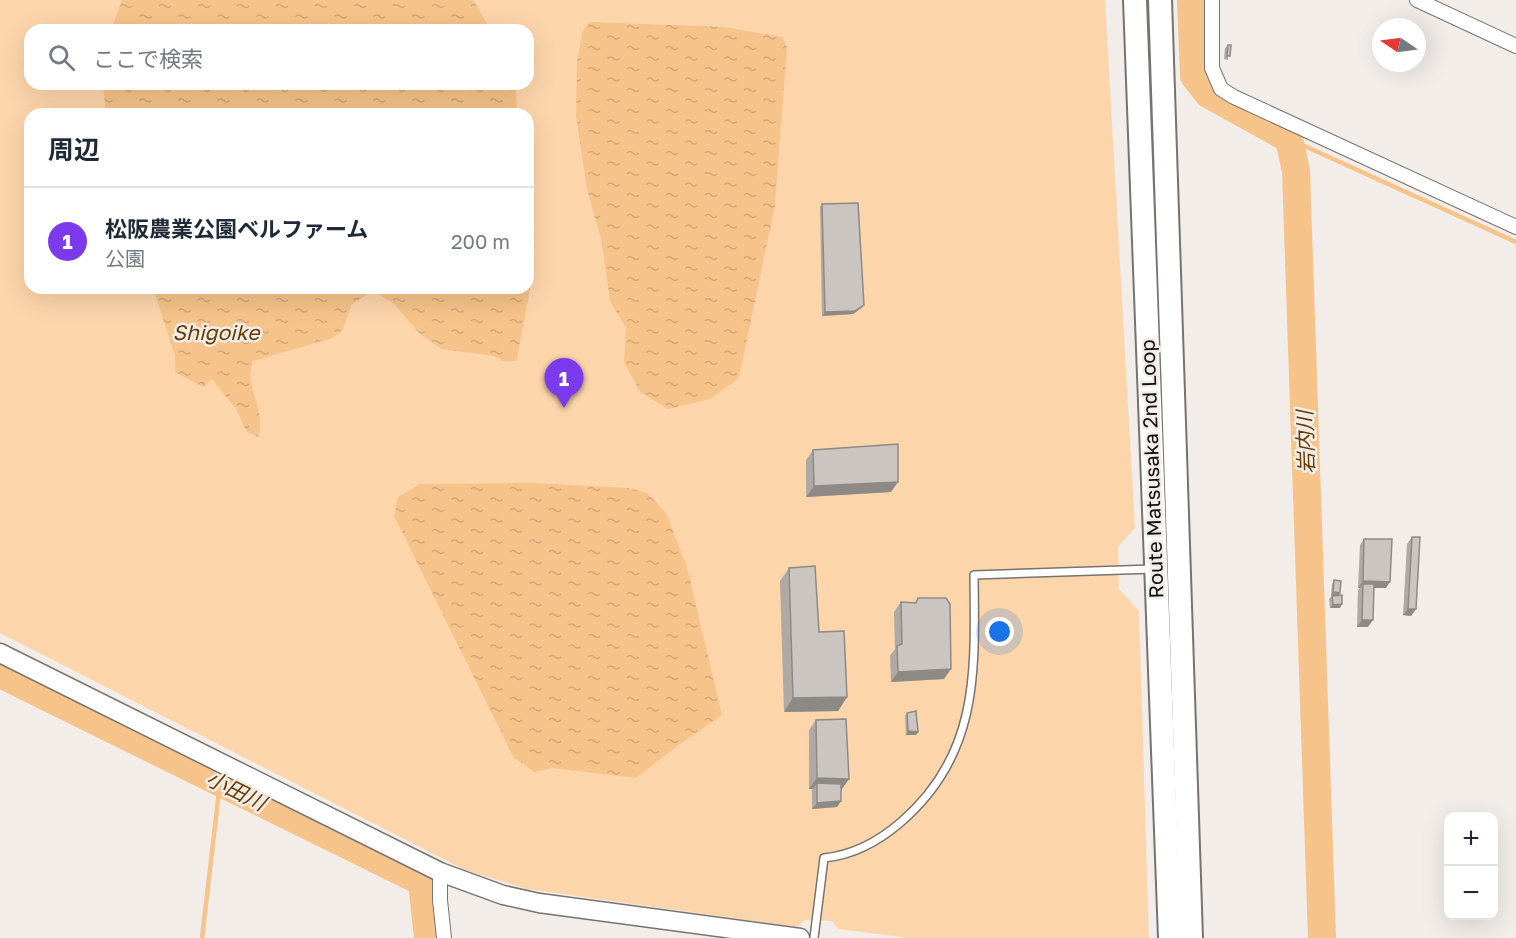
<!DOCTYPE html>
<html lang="ja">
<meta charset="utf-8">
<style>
body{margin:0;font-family:"Golos Text","Noto Sans JP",sans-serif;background:#f2f2f3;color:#1f2937}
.controls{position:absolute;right:18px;bottom:18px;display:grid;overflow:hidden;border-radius:12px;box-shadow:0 6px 24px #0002}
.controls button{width:54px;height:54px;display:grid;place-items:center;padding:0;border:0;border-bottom:2px solid #e0e1e3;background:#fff;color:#1f2937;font:30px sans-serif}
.compass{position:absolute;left:1372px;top:18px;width:54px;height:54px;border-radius:50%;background:#fff;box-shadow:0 6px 24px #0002;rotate:283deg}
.you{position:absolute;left:1000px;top:632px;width:21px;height:21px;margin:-15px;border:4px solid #fff;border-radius:50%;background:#1a73e8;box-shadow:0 0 0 9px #1a73e833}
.badge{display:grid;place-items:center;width:39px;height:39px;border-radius:50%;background:#7c3aed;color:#fff;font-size:20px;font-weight:700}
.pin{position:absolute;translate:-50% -50px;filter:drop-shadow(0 2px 3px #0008)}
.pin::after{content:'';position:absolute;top:32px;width:21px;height:18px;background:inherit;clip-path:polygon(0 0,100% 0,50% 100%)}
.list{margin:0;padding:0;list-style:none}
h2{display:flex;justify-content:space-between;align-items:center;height:78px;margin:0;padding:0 24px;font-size:26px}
h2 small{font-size:20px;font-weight:400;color:#747a83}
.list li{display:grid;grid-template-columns:39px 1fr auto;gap:18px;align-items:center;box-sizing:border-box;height:108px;padding:0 24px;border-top:2px solid #e0e1e3}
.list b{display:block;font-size:22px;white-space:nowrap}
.list p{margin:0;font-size:20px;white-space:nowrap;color:#747a83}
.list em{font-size:20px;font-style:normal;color:#747a83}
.icon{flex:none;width:33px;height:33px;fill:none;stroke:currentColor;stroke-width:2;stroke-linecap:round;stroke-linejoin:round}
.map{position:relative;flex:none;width:1516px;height:938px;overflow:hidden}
.search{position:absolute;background:#fff;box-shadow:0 6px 24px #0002;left:24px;top:24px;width:510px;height:66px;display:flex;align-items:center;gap:15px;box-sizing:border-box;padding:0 21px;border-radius:18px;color:#747a83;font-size:22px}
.panel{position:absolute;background:#fff;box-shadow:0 6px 24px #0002;left:24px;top:108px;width:510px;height:186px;border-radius:18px}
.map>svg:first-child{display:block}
.green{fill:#fdd5ab;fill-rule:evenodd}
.water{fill:url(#water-ripples)}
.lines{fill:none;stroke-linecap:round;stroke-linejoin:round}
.stream{stroke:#f6c38a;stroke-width:4.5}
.river{stroke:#f6c38a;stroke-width:28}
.service-casing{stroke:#77736e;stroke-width:10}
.minor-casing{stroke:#77736e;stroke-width:16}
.tertiary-casing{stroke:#77736e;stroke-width:21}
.primary-casing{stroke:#77736e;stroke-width:26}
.service{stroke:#fff;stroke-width:7}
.minor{stroke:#fff;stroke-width:14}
.tertiary{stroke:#fff;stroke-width:18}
.primary{stroke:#fff;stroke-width:22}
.wall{fill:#aea9a5}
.shaded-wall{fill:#8d8a86}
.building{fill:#cac5c0;stroke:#8d8a86;stroke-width:1.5}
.labels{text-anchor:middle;stroke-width:5;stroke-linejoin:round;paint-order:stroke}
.street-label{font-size:20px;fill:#0f0e0c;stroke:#f2ede8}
.water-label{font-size:21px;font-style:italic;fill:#673e00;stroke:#f2ede8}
</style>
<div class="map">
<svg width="1516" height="938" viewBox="0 0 1516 938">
<defs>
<pattern id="water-ripples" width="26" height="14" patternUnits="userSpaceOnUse" patternTransform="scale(1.5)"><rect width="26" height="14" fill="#f6c38a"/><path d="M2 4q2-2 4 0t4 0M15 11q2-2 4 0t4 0" fill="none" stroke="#d2a676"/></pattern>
</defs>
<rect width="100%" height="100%" fill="#f2ede8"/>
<!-- green -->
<path class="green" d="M0,0H1105L1135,528L1118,547L1119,589L1139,611L1149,938H909L838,929L832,921L805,920L797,927L527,889L465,870L0,633ZM30,30H528V84H30ZM30,114H528V288H30Z"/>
<!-- water -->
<g class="water">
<path d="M122,0H473L491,30H111Z"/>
<path d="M590,22L724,27L782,37L787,47L775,205L742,364L738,379L710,399L668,409L640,392L624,362L626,328L610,301L601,238L587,190L576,116L577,61L583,30Z"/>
<path d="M103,84H515L517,104L515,114H106Z"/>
<path d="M528,200C545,240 524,316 517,360L505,362L494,356L441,349L420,334L394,304L373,291L352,304L343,329L333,338L253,361C243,386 267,410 258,437L247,432L236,409L212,379L203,387L175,372V356L153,288H528Z"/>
<path d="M532,483L628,488L647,493L666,513L687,567L722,715L680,744L636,778L552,768L535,772L514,758L394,516L398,497L420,484Z"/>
</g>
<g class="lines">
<!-- stream -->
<g class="stream">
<path d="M1289,139L1516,242"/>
<path d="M202,938L220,783"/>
</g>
<!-- river -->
<g class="river">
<path d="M1191,0L1194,76L1208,94L1289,139L1296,171L1322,938"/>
<path d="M0,674L422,882L428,938"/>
</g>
<defs>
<path id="service" d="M814,938L824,858C854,855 878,842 901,822C980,754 975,670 974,575L1153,569"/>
<g id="minor">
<path d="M1212,0V68L1221,89L1234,97L1516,227"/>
<path d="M1417,0L1516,46"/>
<path d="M440,872V900L444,938"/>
</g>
<path id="tertiary" d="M0,653L440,872L503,895L539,903L800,938"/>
<g id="primary">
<path d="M1135,0L1170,938"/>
<path d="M1160,0L1191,938"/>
</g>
</defs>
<!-- service casing -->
<use href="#service" class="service-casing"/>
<!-- minor casing -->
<use href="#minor" class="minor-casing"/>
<!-- tertiary casing -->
<use href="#tertiary" class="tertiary-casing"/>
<!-- primary casing -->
<use href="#primary" class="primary-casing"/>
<!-- service -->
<use href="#service" class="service"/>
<!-- minor -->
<use href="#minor" class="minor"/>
<!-- tertiary -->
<use href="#tertiary" class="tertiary"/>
<!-- primary -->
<use href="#primary" class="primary"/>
</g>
<!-- wall -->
<g class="wall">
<path d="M1228,45V60L1224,59L1225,48Z"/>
<path d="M822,204L861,308L853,314L822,316L820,207Z"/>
<path d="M813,450L891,492L806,497V460Z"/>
<path d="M1412,537L1416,609L1411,616L1403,615L1407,544Z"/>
<path d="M1364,539L1386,588H1374L1368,627H1357L1358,590L1360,588H1358L1360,545Z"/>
<path d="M789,568L819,632L847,697L838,711L784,712L780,581Z"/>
<path d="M1334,580L1340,593L1338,596L1340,608H1330L1329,599L1332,596H1334L1331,595L1332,584Z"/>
<path d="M918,598L944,679L891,682L890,656L895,649L894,612L901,602L915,603Z"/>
<path d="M907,713L918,732L916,735H906L905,716Z"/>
<path d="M816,720L849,779L841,789V801L837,807L812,809V790L813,789H809V730Z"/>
</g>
<!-- shaded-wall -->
<g class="shaded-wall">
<path d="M864,305L861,308L853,314L822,316L825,312Z"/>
<path d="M898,482L891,492L806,497L814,486Z"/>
<path d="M1363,581L1390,582L1386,588H1362L1363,584L1360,588H1358Z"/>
<path d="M1333,592L1340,593L1338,596L1331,595Z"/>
<path d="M1342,604L1340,608H1330L1333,605Z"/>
<path d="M1408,609H1416L1411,616L1403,615Z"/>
<path d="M1362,620H1373L1368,627H1357Z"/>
<path d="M951,669L944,679L891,682L898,672Z"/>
<path d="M847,697L838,711L784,712L793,698Z"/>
<path d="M908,731L918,732L916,735H906Z"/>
<path d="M817,778L849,779L842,789H817V783L813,789H809Z"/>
<path d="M841,801L837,807L812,809L817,803Z"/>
</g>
<!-- building -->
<g class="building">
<path d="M1228,45H1231L1230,56H1227Z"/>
<path d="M858,203L864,305L855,311L825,312L822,204Z"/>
<path d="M898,444V482L814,486L813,450Z"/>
<path d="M1412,537H1420L1416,609H1408Z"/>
<path d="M1364,539H1392L1390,582L1363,581Z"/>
<path d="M815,566L819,632L844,631L847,697L793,698L789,568Z"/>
<path d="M1334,580L1341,581L1340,593L1333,592Z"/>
<path d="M1363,584H1374L1373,620H1362Z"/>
<path d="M1342,595V604L1333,605L1332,596Z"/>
<path d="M918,598H946L950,604L951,669L898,672L897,646L902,644L901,602L916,603Z"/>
<path d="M916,711L918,732L908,731L907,713Z"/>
<path d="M846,719L849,779L817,778L816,720Z"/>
<path d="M817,783L841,784V801L817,803Z"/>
</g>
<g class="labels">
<!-- street labels -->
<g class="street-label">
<text transform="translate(1152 469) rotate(-92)" y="7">Route Matsusaka 2nd Loop</text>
</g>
<!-- water labels -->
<g class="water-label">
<text x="216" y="340">Shigoike</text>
<text transform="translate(1306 442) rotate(-92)" y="7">岩内川</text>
<text transform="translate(236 791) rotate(26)" y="7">小田川</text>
</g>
</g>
</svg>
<div class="controls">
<button>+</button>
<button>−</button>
</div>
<svg class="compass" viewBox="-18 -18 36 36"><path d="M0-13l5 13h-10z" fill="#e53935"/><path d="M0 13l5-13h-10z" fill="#747a83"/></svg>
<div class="you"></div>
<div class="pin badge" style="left:564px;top:408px">1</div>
<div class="search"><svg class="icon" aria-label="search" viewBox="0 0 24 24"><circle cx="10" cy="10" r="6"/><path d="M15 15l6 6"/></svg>ここで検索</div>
<section class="panel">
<h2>周辺<small></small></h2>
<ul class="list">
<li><span class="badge">1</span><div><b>松阪農業公園ベルファーム</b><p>公園</p></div><em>200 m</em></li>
</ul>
</section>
</div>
